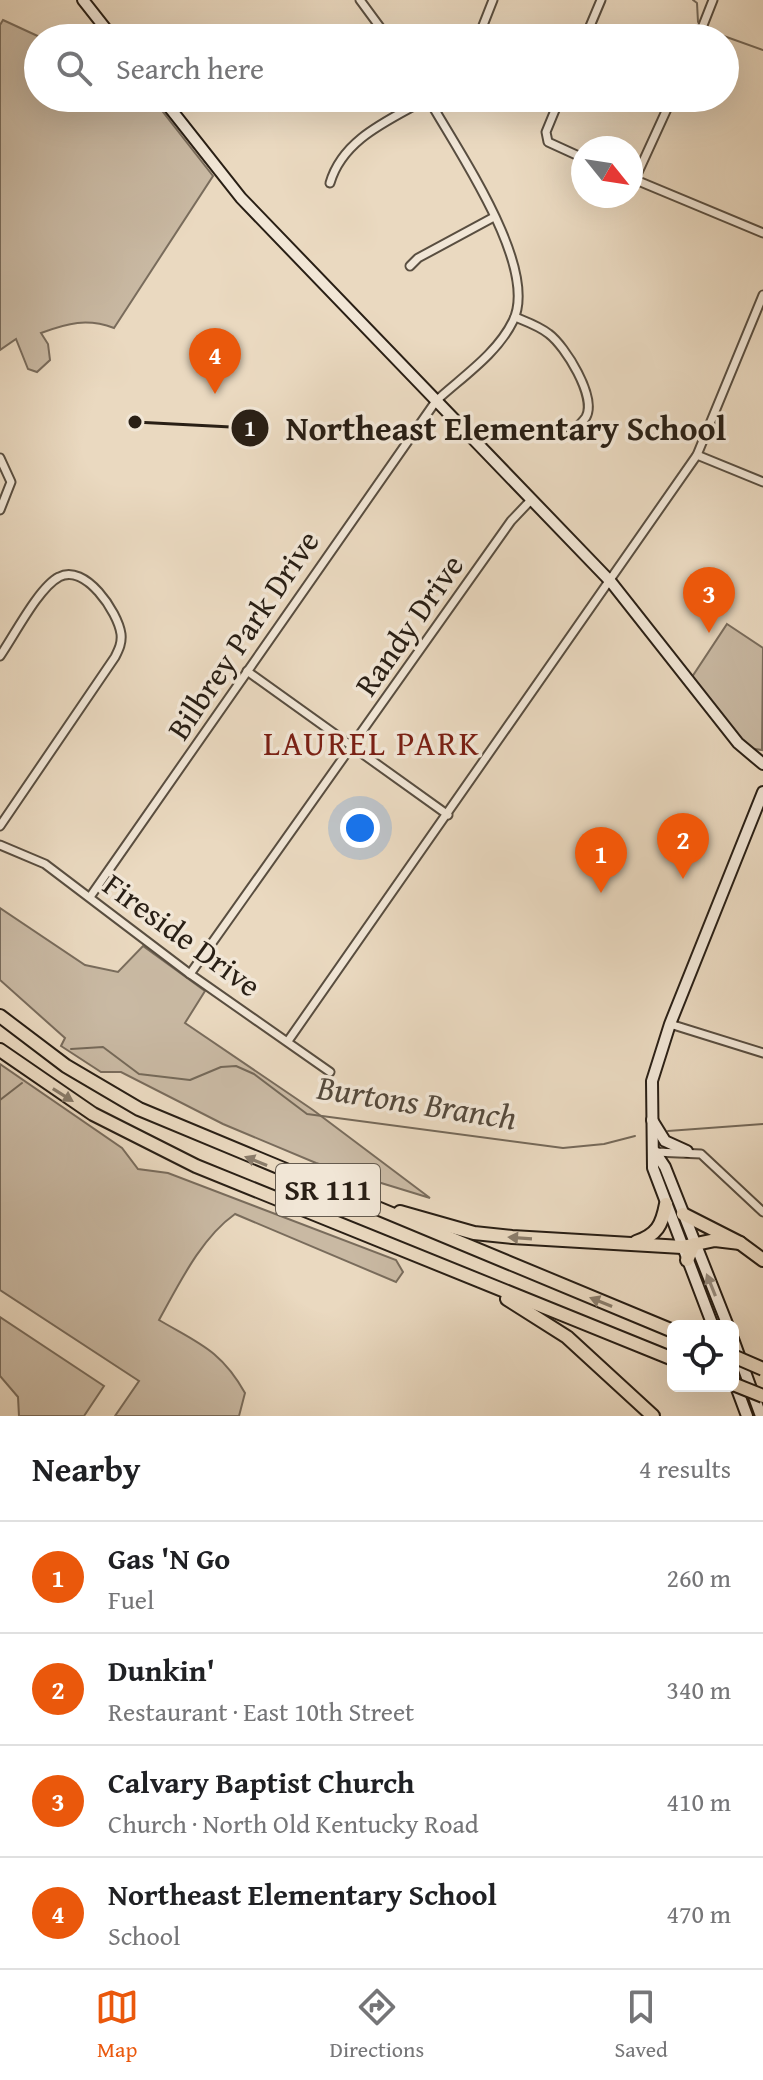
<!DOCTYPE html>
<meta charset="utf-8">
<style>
body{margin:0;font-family:"Gentium Book Plus",serif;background:#f6f6f6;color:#202124}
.controls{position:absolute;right:24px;bottom:24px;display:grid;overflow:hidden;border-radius:12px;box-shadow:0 8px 32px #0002}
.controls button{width:72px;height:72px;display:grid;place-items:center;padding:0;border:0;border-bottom:2px solid #e0e0e0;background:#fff;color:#202124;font:40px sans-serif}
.compass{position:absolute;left:571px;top:136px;width:72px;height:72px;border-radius:50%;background:#fff;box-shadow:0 8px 32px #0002;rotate:120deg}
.you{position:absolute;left:360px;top:828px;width:28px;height:28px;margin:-20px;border:6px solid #fff;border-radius:50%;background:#1a73e8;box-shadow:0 0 0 12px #1a73e833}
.badge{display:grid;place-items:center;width:52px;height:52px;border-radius:50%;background:#ea580c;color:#fff;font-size:26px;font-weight:700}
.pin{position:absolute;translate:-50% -66px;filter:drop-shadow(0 2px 4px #0008)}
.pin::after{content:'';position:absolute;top:42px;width:28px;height:24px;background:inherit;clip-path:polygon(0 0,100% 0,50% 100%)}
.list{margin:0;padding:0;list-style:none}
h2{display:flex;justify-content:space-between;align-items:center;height:104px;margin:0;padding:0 32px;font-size:34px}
h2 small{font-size:26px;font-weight:400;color:#757577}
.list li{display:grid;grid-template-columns:52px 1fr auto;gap:24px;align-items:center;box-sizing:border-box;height:112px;padding:0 32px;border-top:2px solid #e0e0e0}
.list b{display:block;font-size:30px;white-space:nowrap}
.list p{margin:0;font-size:26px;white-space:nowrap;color:#757577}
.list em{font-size:26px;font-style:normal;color:#757577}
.icon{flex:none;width:44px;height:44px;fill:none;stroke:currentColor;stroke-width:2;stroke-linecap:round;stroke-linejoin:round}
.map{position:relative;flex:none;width:763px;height:1416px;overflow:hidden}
.search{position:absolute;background:#fff;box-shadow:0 8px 32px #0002;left:24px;right:24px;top:24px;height:88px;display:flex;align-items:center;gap:20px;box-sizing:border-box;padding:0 28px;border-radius:44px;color:#757577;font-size:30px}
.sheet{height:552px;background:#fff}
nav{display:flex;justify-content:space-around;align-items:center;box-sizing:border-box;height:112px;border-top:2px solid #e0e0e0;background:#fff;font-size:22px;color:#757577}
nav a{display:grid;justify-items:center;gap:4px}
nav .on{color:#ea580c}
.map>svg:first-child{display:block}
.green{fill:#c9b9a3;stroke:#796c5c;stroke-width:2}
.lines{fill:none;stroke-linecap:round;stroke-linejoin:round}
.stream{stroke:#756959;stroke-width:2}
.street-casing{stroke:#594e40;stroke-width:11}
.secondary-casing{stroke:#291f15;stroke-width:14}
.highway-casing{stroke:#291f15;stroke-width:16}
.street{stroke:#f1e6d6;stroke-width:7}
.secondary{stroke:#f1e6d6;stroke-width:10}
.highway{stroke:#ead9c0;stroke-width:12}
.highway-bridge-casing{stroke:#291f15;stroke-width:16;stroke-linecap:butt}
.highway-bridge{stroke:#ead9c0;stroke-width:12}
.oneway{fill:#8a7c6a}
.oneway2{fill:#978c7f}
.labels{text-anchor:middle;stroke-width:7;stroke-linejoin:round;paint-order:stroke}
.shield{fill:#f1e6d6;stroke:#655b4f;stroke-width:2}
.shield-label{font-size:30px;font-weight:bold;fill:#291f15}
.street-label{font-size:32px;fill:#291f15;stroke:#f1e6d6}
.neighbourhood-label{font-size:34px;letter-spacing:2px;fill:#7a1f14;stroke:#f1e6d6}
.water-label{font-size:34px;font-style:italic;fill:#554a3d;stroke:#f1e6d6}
.leader{fill:none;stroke:#291f15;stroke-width:3}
.callout-dot{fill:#291f15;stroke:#f1e6d6;stroke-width:3}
.mark-label{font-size:24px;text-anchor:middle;font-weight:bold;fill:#fff}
.callout-label{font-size:34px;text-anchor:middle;font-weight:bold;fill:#291f15;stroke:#f1e6d6;stroke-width:7;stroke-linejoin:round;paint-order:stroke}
</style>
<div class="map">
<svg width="763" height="1416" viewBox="0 0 763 1416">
<rect width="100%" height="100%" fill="#ead9c0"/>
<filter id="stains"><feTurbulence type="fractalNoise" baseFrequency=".0025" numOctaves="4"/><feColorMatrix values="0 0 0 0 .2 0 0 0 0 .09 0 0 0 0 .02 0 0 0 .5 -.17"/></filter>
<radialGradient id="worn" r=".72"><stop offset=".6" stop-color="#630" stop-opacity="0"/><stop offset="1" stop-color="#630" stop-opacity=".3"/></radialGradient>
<!-- green -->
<g class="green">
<path d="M3,20L42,38H38V98H152L213,176L114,328C87,318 68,323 41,333L48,344L50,360L37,372L28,369L16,339L0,350V25Z"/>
<path d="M727,624L763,648L762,750L748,748L743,742L692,677Z"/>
<path d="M0,908L85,965L118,972L143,946L205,991L185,1023L313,1110L430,1198L316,1163L223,1124L121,1072H101L61,1046L65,1038L0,980Z"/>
<path d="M0,1064L122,1148L138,1169L168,1173L396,1260L403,1272L396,1282L235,1214C201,1238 179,1284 159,1320C198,1343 221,1350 245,1393L239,1416H115L139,1381L0,1290Z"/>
<path d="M0,1317L104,1386L84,1416H19L18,1397L0,1376Z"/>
</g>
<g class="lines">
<!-- stream -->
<g class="stream">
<path d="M693,0L697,3L698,22"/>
<path d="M707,30L763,50"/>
<path d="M71,1049L103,1047L139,1074L190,1080L221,1067L236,1066L254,1074L307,1114L563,1148L604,1144L635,1136"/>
<path d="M0,1100L22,1083"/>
<path d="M668,1131L763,1124"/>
</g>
<defs>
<g id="street">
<path d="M360,0L388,38"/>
<path d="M478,38L493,0"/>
<path d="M585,38L601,0"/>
<path d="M698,38L713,0"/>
<path d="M560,98L546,132L548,142L583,158"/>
<path d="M631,178L763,233"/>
<path d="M635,179L672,98"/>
<path d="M330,183C343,138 390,120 428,98"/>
<path d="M410,266L418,258L494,217"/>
<path d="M515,317C527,322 539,326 549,334C565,346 597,397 586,417C582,423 574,430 569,435"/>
<path d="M697,455L763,482"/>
<path d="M0,458L11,482L0,510"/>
<path d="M0,656C14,636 39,587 59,577C85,563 118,612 121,634C122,643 119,649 115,657L0,826"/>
<path d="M247,671L448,815"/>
<path d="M0,845L45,864L190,974L330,1072"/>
<path d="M90,897L436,401C462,377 497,354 513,321C540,267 455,147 428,98"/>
<path d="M190,974L511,521L530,501"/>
<path d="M670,1024L763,1053"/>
<path d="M288,1041L697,455L763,295"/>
<path d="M655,1152L701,1154L763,1212"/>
</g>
<g id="secondary">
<path d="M83,0L113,38"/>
<path d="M162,98L241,198L611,582L738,743L763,764"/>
<path d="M652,1120L665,1141L687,1151"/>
<path d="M655,1152L665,1167L728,1326"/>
<path d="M713,1326L653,1168L652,1081L670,1024L763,792"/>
<path d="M733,1339L761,1416"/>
<path d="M734,1381L747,1416"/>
</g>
<g id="highway">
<path d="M0,1016L66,1066L139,1109L673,1331"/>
<path d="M0,1050L93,1114L196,1166L673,1359"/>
<path d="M400,1212L474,1233L512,1237L682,1247L715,1240L740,1243"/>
<path d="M683,1214L740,1243L763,1260"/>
<path d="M636,1242C657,1235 662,1225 666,1204"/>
<path d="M687,1260L694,1244"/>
<path d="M507,1299L567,1337L653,1416"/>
</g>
</defs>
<!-- street casing -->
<use href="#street" class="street-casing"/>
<!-- secondary casing -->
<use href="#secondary" class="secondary-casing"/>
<!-- highway casing -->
<use href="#highway" class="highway-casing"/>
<!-- street -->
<use href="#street" class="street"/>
<!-- secondary -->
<use href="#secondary" class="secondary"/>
<!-- highway -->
<use href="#highway" class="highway"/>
<defs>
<g id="highway-bridge">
<path d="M733,1356L763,1369"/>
<path d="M733,1384L763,1396"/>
</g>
</defs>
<!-- highway-bridge casing -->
<use href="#highway-bridge" class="highway-bridge-casing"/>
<!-- highway-bridge -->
<use href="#highway-bridge" class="highway-bridge"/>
</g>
<!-- one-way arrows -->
<defs><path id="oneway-solid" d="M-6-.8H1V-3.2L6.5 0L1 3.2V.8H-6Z" transform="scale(2)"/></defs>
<g class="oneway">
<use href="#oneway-solid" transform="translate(63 1095) rotate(32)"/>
<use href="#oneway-solid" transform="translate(256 1161) rotate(-158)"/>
<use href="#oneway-solid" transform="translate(520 1238) rotate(-176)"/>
<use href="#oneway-solid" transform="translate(601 1302) rotate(-158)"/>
</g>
<use class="oneway2" href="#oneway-solid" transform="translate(711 1285) rotate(-112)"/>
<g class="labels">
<!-- shield labels -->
<rect class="shield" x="276" y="1164" width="104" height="52" rx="6"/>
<g class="shield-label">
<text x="328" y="1200">SR 111</text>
</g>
<!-- street labels -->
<g class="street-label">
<text transform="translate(409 625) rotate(-55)" y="11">Randy Drive</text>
<text transform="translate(243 635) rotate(-56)" y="11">Bilbrey Park Drive</text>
<text transform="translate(182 935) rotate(36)" y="11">Fireside Drive</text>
</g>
<!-- neighbourhood labels -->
<g class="neighbourhood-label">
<text x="372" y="755">LAUREL PARK</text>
</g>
<!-- water labels -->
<g class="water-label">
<text transform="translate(417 1102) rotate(9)" y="12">Burtons Branch</text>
</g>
</g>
<!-- callouts -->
<path class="leader" d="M135 422L250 428"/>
<g class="callout-dot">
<circle cx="135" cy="422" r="8"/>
<circle cx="250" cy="428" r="20"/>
</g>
<g class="mark-label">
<text x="250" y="436">1</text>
</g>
<g class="callout-label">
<text x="506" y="440">Northeast Elementary School</text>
</g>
<rect width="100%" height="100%" filter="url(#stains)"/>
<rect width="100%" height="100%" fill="url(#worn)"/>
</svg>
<div class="controls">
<button><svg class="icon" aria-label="locate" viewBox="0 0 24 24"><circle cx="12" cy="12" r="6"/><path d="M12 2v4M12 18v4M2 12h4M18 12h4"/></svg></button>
</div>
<svg class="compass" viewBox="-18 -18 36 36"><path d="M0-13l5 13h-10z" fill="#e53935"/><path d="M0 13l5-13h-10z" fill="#757577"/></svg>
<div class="you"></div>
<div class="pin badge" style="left:601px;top:893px">1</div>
<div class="pin badge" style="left:683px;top:879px">2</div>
<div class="pin badge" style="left:709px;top:633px">3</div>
<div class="pin badge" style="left:215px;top:394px">4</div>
<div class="search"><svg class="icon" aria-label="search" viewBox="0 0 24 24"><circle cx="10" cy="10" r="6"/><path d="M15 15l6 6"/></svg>Search here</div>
</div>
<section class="sheet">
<h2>Nearby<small>4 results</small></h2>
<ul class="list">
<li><span class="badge">1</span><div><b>Gas 'N Go</b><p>Fuel</p></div><em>260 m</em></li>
<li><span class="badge">2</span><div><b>Dunkin'</b><p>Restaurant · East 10th Street</p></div><em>340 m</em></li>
<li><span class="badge">3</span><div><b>Calvary Baptist Church</b><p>Church · North Old Kentucky Road</p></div><em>410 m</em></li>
<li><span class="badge">4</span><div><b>Northeast Elementary School</b><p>School</p></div><em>470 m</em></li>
</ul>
</section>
<nav>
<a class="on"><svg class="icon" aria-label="map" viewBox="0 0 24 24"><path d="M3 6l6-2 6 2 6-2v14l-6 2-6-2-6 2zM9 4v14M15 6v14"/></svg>Map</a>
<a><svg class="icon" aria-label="directions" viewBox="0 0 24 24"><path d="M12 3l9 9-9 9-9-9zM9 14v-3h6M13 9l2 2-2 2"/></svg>Directions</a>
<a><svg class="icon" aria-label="saved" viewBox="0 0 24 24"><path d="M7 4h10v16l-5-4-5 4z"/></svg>Saved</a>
</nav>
